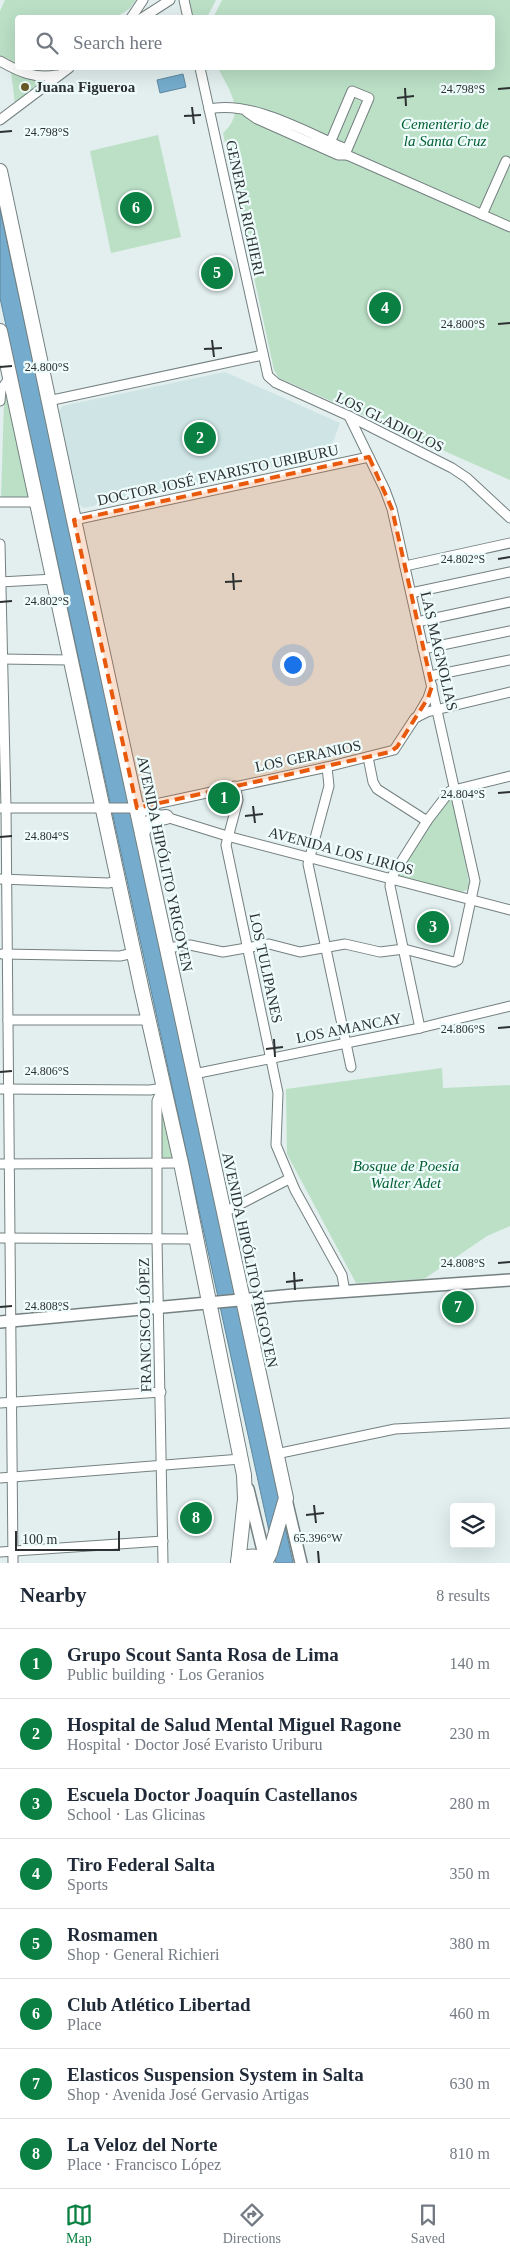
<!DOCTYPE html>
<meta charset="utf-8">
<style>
body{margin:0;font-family:"Times New Roman",serif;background:#f6f6f7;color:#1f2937}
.controls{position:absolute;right:15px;bottom:15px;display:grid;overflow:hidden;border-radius:5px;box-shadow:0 5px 20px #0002}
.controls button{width:45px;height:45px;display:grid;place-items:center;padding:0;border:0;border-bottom:1px solid #e0e1e3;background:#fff;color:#1f2937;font:25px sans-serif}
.scale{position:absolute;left:15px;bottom:12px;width:105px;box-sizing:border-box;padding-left:5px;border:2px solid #2d3131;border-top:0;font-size:14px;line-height:18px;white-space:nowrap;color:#2d3131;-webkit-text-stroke:4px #effcfc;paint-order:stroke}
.you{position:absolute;left:292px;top:664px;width:18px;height:18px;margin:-12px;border:4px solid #fff;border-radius:50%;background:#1a73e8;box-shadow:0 0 0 8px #1a73e833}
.badge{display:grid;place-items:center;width:32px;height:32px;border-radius:50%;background:#0b8043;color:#fff;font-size:16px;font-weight:700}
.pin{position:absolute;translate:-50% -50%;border:2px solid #fff;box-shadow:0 1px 5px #0006}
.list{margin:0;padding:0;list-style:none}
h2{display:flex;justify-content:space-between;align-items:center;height:65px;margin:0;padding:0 20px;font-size:21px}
h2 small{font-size:16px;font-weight:400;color:#747a83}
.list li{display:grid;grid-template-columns:32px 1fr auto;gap:15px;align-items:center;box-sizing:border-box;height:70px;padding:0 20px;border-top:1px solid #e0e1e3}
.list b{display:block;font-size:19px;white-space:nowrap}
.list p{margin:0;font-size:16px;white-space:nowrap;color:#747a83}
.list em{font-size:16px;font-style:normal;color:#747a83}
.icon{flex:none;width:28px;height:28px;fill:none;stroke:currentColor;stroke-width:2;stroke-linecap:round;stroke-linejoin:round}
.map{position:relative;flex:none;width:510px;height:1563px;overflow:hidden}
.search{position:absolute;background:#fff;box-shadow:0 5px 20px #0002;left:15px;right:15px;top:15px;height:55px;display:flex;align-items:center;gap:12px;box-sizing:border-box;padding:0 18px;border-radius:5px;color:#747a83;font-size:19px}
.sheet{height:625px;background:#fff}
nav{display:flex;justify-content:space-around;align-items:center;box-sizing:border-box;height:70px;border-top:1px solid #e0e1e3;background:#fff;font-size:14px;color:#747a83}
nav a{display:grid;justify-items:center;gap:2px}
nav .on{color:#0b8043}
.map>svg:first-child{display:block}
.built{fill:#cfe5e5}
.green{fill:#bbe0c6}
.water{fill:#75accd;stroke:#5f879e}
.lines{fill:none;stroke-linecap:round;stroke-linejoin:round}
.minor-casing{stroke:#758080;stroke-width:11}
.major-casing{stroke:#758080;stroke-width:14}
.highway-casing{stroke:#758080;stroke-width:16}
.minor{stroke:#fff;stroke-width:9}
.major{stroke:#fff;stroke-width:11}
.highway{stroke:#fff;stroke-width:14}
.marked{fill:#e8590c;fill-opacity:0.2;stroke:#e8590c;stroke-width:4;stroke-dasharray:10 6;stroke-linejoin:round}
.ticks{fill:none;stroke:#2d3131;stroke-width:2}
.poi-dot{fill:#695927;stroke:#effcfc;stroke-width:2}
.labels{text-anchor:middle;stroke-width:4.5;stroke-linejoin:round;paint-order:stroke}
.poi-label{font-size:15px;font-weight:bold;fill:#2d3131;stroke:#effcfc;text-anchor:start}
.park-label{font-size:15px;font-style:italic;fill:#025e31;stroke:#effcfc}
.street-label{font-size:15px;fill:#2d3131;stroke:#effcfc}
.ticks-label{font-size:12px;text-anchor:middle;fill:#2d3131;stroke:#effcfc;stroke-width:4.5;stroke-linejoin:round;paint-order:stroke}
</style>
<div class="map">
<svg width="510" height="1563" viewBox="0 0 510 1563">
<rect width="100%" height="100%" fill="#e2efee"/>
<!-- built -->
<path class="built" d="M225,372L340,423L329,453L325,455L84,508L78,504L59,412L62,406Z"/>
<!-- green -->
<g class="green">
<path d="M5,0H136L130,8L117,17L18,18L17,64L0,55V11Z"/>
<path d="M189,0H216L207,17L193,16Z"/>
<path d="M222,0H510V480L279,378L274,370L223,133C247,112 229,90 218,68H492V18H213Z"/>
<path d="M11,72L32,80L46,81L15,104Z"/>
<path d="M158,135L181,237L111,253L90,151Z"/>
<path d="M6,399L9,400L32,494L27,498L1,499L4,402Z"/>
<path d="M453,794L470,888L460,893L398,876L397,873L449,795Z"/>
<path d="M442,1068L443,1088L510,1085V1226L487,1236L424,1279L356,1283L287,1154L286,1089Z"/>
<path d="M162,1096L176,1159L161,1160L159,1104Z"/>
</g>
<!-- water -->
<g class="water">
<path d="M183,74L186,87L160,93L157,80Z"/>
<path d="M0,209L293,1563H276L0,298Z"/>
</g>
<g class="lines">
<defs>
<g id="minor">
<path d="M184,0L188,18"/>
<path d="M131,18L143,0"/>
<path d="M142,18L170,0"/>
<path d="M0,61C19,72 35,79 57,75"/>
<path d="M200,68L268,376L276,383L349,416L452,468L467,478L510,518"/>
<path d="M209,109C252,100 305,132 344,148L347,155H338L257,119L247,112"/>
<path d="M0,120L69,68"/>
<path d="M330,143L352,91L369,98L346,152"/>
<path d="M347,155L510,227"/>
<path d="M482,215L506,161"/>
<path d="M0,401L1,390L10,377"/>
<path d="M48,401L263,355"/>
<path d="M0,502H37"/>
<path d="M74,520L369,457"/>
<path d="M0,544L6,808L13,1563"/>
<path d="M405,566L510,543"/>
<path d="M0,582L54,579"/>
<path d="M411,593L510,572"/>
<path d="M417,622L510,602"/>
<path d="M423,649L510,631"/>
<path d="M0,659L71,660"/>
<path d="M430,676L510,660"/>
<path d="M417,717L428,698L432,686"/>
<path d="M368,757L373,782L377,789L427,821"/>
<path d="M327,767L329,786L308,864L351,1067"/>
<path d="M235,786L238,800L226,845L278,1093L276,1145L295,1190L342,1275L345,1292"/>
<path d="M0,808H137L327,767L394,750L415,718L427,712L510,692"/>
<path d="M137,808L227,836L510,910"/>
<path d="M0,879L108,883L119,881"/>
<path d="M166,948L190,945L223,952L269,944L300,952L345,944L380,952L404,949L454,962L458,960L475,881L392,509L385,490L349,416"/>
<path d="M2,954L120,956L134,953"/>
<path d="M8,1020H148"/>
<path d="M420,1028L390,886L391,878L427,821L450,791L510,776"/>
<path d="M194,1074L420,1028L510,1006"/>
<path d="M0,1089L150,1090L163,1088"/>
<path d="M0,1164L181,1163"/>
<path d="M223,1213L289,1179"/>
<path d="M0,1238L196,1239"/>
<path d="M0,1403L161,1392"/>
<path d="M276,1454L395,1429L510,1423"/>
<path d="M0,1478L241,1459"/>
<path d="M0,1552L163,1541"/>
<path d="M163,1563L157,1239V1101L163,1088"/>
</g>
<g id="major">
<path d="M0,1322L294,1295L510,1280"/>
<path d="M248,1489L266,1563"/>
<path d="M286,1499L301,1563"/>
</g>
<g id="highway">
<path d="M0,171L74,520L286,1498L270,1553L265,1563"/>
<path d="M0,331L142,991L181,1163L244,1475L245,1499L238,1563"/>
<path d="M142,833C146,823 155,818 166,817"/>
<path d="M238,1562C247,1555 256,1555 265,1561"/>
</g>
</defs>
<!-- minor casing -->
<use href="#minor" class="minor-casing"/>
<!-- major casing -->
<use href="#major" class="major-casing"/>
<!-- highway casing -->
<use href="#highway" class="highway-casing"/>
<!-- minor -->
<use href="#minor" class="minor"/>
<!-- major -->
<use href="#major" class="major"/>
<!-- highway -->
<use href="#highway" class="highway"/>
</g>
<!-- marked area -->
<path class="marked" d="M369,457L392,509L432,686L428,698L397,747L390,752L137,808L74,520Z"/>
<!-- ticks -->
<path class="ticks" d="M405,88L406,106M498,89L510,88M397,98L414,96M192,107L194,124M184,116L201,115M0,132L12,131M498,324L510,323M212,340L214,357M204,349L222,348M0,367L12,366M498,559L510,557M233,573L234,590M225,582L242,581M0,602L12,601M498,793L510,792M253,806L255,823M245,816L263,814M0,837L12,836M498,1028L510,1027M274,1039L275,1057M266,1049L283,1047M0,1072L12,1071M498,1263L510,1262M294,1272L295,1290M286,1282L303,1280M0,1307L12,1306M314,1505L316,1523M306,1515L324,1513M318,1551L319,1563"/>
<!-- markers -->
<circle class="poi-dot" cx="25" cy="87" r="5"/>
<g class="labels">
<!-- poi labels -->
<g class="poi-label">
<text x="35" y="92">Juana Figueroa</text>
</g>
<!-- park labels -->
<g class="park-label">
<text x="445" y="129">Cementerio de<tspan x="445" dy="17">la Santa Cruz</tspan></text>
<text x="406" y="1171">Bosque de Poesía<tspan x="406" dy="17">Walter Adet</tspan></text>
</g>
<!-- street labels -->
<g class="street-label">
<text transform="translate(245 208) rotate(78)" y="5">GENERAL RICHIERI</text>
<text transform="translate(390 422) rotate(26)" y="5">LOS GLADIOLOS</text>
<text transform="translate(218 475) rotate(-12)" y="5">DOCTOR JOSÉ EVARISTO URIBURU</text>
<text transform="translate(439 651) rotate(77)" y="5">LAS MAGNOLIAS</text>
<text transform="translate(308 756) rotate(-12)" y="5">LOS GERANIOS</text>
<text transform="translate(341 851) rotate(15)" y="5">AVENIDA LOS LIRIOS</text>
<text transform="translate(165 864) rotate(78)" y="5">AVENIDA HIPÓLITO YRIGOYEN</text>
<text transform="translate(266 968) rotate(78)" y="5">LOS TULIPANES</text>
<text transform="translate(349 1028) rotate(-11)" y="5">LOS AMANCAY</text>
<text transform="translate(250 1260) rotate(78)" y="5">AVENIDA HIPÓLITO YRIGOYEN</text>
<text transform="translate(145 1325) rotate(-91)" y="5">FRANCISCO LÓPEZ</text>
</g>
</g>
<g class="ticks-label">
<text x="463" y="93">24.798°S</text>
<text x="47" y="136">24.798°S</text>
<text x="463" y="328">24.800°S</text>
<text x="47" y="371">24.800°S</text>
<text x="463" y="563">24.802°S</text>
<text x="47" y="605">24.802°S</text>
<text x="463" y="798">24.804°S</text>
<text x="47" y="840">24.804°S</text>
<text x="463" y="1033">24.806°S</text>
<text x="47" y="1075">24.806°S</text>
<text x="463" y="1267">24.808°S</text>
<text x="47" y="1310">24.808°S</text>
<text x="318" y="1542">65.396°W</text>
</g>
</svg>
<div class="controls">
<button><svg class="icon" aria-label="layers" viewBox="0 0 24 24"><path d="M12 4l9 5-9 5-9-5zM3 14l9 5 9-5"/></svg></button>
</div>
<div class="scale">100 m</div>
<div class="you"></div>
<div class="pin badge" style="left:224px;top:798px">1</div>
<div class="pin badge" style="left:200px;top:438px">2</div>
<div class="pin badge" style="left:433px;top:927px">3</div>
<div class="pin badge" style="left:385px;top:308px">4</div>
<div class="pin badge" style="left:217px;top:273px">5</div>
<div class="pin badge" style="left:136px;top:208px">6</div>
<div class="pin badge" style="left:458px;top:1307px">7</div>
<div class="pin badge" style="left:196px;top:1518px">8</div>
<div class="search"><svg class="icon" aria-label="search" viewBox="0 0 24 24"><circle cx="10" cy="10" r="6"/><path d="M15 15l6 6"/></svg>Search here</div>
</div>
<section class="sheet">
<h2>Nearby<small>8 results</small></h2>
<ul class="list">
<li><span class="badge">1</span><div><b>Grupo Scout Santa Rosa de Lima</b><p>Public building · Los Geranios</p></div><em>140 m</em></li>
<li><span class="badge">2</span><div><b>Hospital de Salud Mental Miguel Ragone</b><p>Hospital · Doctor José Evaristo Uriburu</p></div><em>230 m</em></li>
<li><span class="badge">3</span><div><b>Escuela Doctor Joaquín Castellanos</b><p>School · Las Glicinas</p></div><em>280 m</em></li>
<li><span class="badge">4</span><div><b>Tiro Federal Salta</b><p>Sports</p></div><em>350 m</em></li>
<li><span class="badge">5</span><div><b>Rosmamen</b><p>Shop · General Richieri</p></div><em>380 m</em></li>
<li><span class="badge">6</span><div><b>Club Atlético Libertad</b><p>Place</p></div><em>460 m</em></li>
<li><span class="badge">7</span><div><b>Elasticos Suspension System in Salta</b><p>Shop · Avenida José Gervasio Artigas</p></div><em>630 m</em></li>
<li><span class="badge">8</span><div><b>La Veloz del Norte</b><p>Place · Francisco López</p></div><em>810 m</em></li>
</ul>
</section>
<nav>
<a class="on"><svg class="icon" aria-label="map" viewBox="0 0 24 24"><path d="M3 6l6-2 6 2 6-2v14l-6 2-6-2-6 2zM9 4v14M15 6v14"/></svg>Map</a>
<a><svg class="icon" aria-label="directions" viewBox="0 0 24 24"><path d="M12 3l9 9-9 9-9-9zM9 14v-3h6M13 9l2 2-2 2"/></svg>Directions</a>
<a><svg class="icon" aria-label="saved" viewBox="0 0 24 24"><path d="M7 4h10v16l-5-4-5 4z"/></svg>Saved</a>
</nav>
